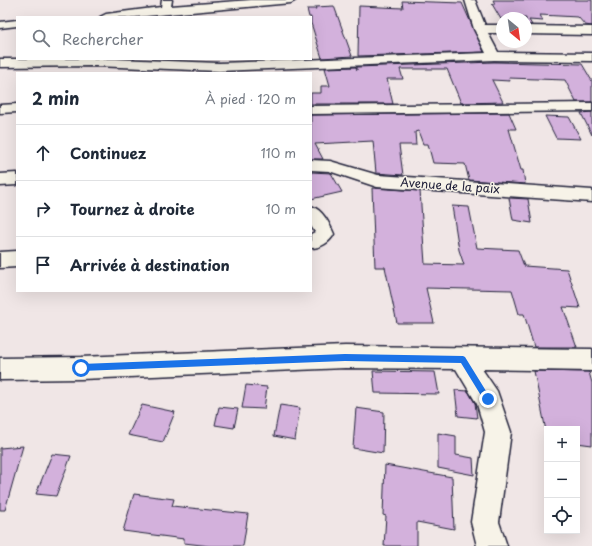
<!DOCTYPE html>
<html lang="fr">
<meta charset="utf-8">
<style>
body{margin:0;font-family:"Playpen Sans",sans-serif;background:#f6f6f7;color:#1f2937}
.controls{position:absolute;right:12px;bottom:12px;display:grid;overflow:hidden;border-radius:0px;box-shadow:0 4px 16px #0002}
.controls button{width:36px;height:36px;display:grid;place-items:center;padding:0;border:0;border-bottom:1px solid #e0e1e3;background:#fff;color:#1f2937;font:20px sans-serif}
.compass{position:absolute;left:496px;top:12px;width:36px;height:36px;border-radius:50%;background:#fff;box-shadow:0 4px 16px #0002;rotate:151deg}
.stop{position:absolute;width:12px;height:12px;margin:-9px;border:3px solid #1a73e8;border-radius:50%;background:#fff}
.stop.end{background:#1a73e8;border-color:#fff;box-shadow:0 1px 4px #0008}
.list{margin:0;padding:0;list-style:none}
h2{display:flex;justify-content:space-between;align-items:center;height:52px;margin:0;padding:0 16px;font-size:17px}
h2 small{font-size:13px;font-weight:400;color:#747a83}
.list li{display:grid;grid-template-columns:26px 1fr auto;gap:12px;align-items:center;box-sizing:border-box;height:56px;padding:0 16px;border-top:1px solid #e0e1e3}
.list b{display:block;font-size:15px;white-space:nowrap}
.list em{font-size:13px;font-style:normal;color:#747a83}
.icon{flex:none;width:22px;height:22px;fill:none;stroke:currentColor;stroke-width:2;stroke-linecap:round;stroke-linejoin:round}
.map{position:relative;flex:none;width:592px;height:546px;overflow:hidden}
.search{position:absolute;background:#fff;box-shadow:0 4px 16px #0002;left:16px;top:16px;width:296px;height:44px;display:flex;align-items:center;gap:10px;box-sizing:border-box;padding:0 14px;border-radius:0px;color:#747a83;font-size:15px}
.panel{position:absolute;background:#fff;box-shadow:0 4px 16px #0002;left:16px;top:72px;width:296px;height:220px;border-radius:0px}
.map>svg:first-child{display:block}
.building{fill:#d3b1dc;stroke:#22223b}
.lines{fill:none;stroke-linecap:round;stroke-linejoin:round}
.minor-casing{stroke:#22223b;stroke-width:3}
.minor{fill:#f7f3e8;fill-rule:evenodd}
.route{fill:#1a73e8}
.labels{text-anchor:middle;stroke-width:3;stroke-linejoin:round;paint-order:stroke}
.street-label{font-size:12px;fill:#22223b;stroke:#f7f3e8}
</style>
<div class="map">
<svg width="592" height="546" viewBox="0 0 592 546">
<rect width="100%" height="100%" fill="#f0e6e6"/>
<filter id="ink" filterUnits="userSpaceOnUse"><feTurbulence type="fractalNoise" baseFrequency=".025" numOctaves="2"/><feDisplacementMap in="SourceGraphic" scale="8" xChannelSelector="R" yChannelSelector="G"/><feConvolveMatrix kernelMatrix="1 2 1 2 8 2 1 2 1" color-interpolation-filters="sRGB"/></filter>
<g filter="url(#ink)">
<!-- building -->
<g class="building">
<path d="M493,0H592V26L585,25L578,17L540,15L543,21L529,20L532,25H526V18H502V21L492,4H495Z"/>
<path d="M402,1L462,3L484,52L358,56L359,6L403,8Z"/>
<path d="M334,6L352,56L322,58L311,23V17H309L307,9H316L315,7Z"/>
<path d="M494,62L582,64L592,81V102H576L565,80L509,78L510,81L492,80L503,102L461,103L447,69H400L403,79H387L393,104H311V93H321V86H330L325,68L356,67L357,70V67Z"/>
<path d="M592,112V135L581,113Z"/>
<path d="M509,113L516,129H509L521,170H523L525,184L469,180L465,164L433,163L428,144H423L418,131L415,132L416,145H399L403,175L376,173L373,141L315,144L323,159H311V115Z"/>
<path d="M545,116L569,117L581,139L556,138Z"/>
<path d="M311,172L331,173L342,192L311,199Z"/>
<path d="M372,188L420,191L425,264L464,265L459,250L452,206L469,207L477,248L518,250L524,266L567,269L580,308L563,307L577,347H534L524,314H519L512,290L426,288L434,323H397L385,267H375Z"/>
<path d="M509,198L528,199L532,223L513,220Z"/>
<path d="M373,371L435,372L439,394L375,393Z"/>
<path d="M534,371L589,372L592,383V445L577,443V429H547V436Z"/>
<path d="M246,385L267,387L264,409L242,408Z"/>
<path d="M455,390L468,391L475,403L477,418L458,416Z"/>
<path d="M142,405L175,412L163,442L128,435Z"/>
<path d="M280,405L300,408L295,440L274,436Z"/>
<path d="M219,407L238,409L234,428L215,425Z"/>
<path d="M356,408L384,412L383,453L353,448Z"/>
<path d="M438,433L456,436V455L473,458L474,475L438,468Z"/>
<path d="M23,446L5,510H0V448Z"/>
<path d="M52,454L71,456L56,496L36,494Z"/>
<path d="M385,465L452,477L454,529L417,522V546H384L386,516L383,515Z"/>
<path d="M134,494L174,499L172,506L248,514L243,546H210L184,543V539L123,531Z"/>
</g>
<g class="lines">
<defs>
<g id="minor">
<path d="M162,0H172L171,6L251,0H296L291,3L135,17H100L106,14L161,7Z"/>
<path d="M465,0H475L485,25H502V33H488L498,52L592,53V61L494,60L219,71L95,66L0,67V59H116L219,63L486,53L474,29Z"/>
<path d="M17,20V26L0,28V22Z"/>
<path d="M526,26L592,27V35L526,34Z"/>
<path d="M592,103V111L311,114V106Z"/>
<path d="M17,104V112L0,113V105Z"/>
<path d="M311,160L330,161L378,175L592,190V202L377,187L329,171L311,170Z"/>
<path d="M17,173V185L0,186V174Z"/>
<path d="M311,206C323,210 329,223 334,234C330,242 321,248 311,248V234L315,232L311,226Z"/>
<path d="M17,251V267L0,268V252Z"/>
<path d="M345,346L592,349V371L482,369L497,391L511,432L499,522L507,546H477L471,522L485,432L477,404L456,369L345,368L81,379L0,380V358L81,357Z"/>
</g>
</defs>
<!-- minor casing -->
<use href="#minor" class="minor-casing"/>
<!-- minor -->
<use href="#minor" class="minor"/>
</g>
</g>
<!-- route -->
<path class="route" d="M345,354L463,356L465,357L491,399L488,403L485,402L461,363L345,361L81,371L78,368L81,364Z"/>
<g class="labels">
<!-- street labels -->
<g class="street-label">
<text transform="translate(450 186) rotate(4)" y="4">Avenue de la paix</text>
</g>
</g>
</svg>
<div class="controls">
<button>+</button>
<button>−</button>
<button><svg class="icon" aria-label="locate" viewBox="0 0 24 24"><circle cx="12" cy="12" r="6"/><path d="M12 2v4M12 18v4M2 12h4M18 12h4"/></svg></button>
</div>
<svg class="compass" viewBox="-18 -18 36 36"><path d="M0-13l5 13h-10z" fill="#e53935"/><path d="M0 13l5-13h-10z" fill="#747a83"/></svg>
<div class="stop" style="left:81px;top:368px"></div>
<div class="stop end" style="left:488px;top:399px"></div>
<div class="search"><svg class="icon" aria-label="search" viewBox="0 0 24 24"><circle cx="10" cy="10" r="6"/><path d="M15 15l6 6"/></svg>Rechercher</div>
<section class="panel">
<h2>2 min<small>À pied · 120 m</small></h2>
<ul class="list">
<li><svg class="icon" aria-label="ahead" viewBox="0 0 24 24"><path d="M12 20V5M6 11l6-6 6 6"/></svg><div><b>Continuez</b></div><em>110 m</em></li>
<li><svg class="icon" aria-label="right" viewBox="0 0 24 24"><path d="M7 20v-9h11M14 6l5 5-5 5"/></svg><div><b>Tournez à droite</b></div><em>10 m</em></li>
<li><svg class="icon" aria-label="arrive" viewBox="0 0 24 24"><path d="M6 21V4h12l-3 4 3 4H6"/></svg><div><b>Arrivée à destination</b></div></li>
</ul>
</section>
</div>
